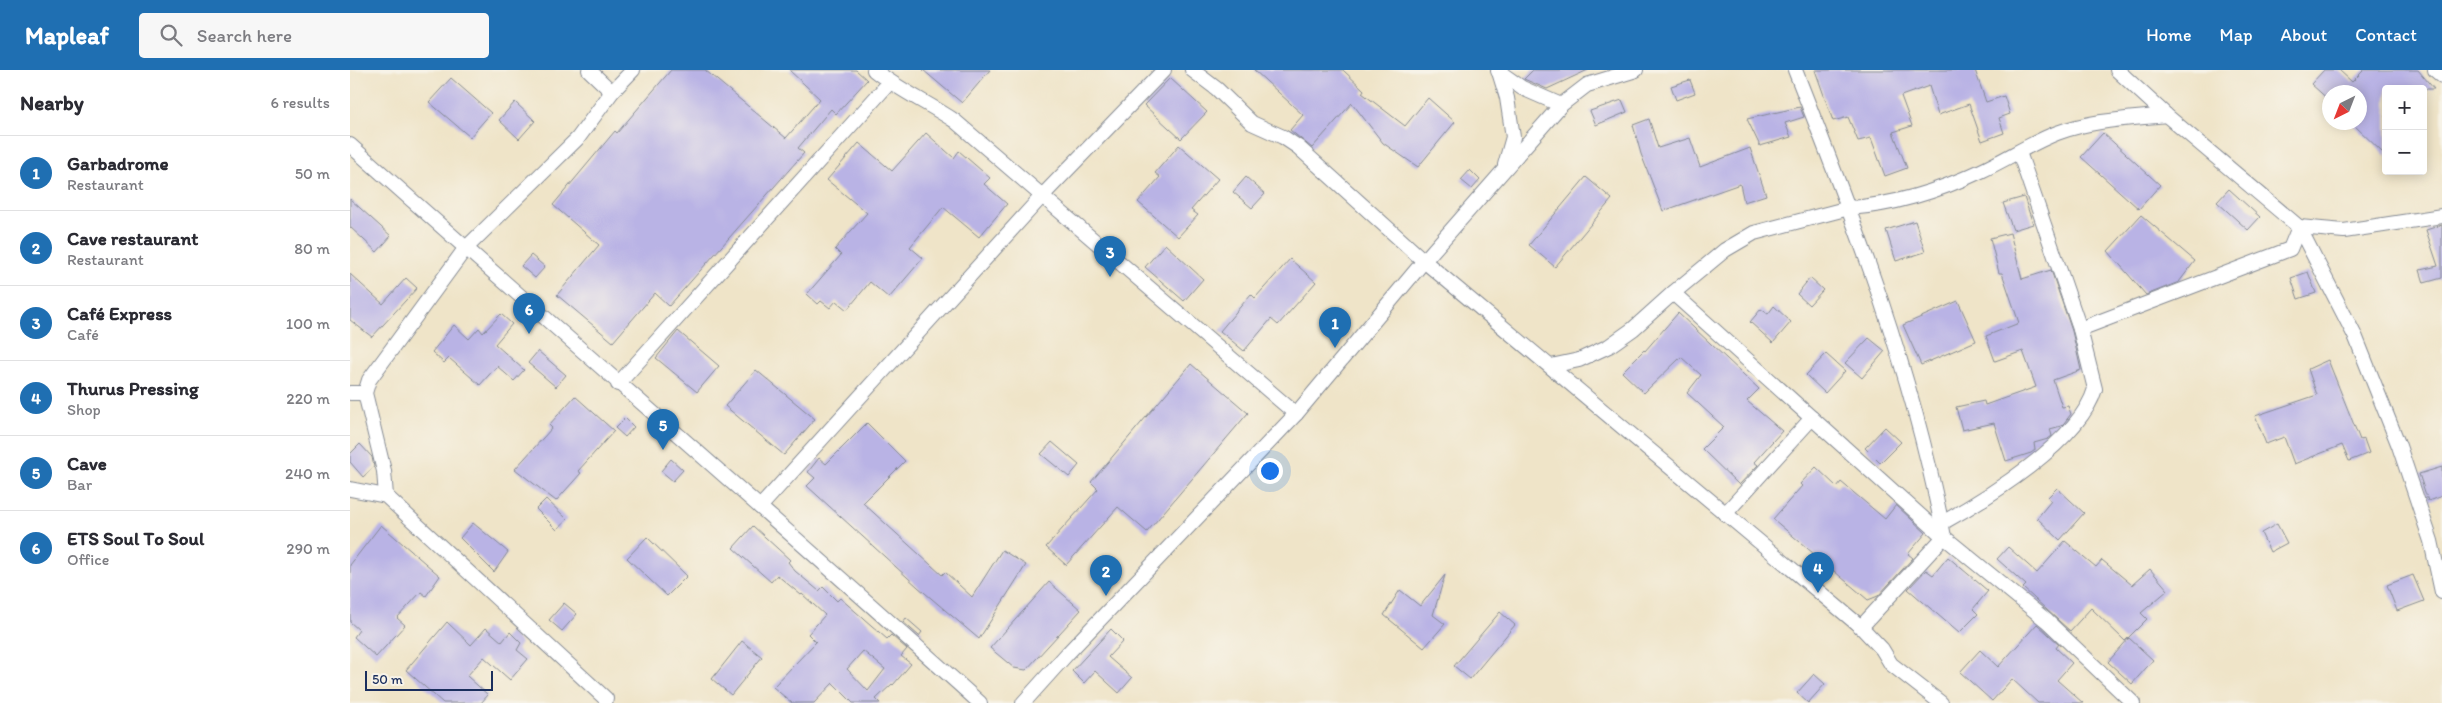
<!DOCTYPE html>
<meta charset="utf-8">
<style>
body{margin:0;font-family:Itim,sans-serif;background:#f7f7f7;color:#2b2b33}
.controls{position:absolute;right:15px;top:15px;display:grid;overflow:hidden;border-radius:5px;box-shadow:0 2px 12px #0003}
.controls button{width:45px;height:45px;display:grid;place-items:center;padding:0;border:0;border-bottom:1px solid #e1e1e2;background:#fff;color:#2b2b33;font:25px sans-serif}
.compass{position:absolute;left:1972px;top:15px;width:45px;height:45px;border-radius:50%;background:#fff;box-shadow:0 2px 12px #0003;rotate:222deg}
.scale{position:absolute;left:15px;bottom:12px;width:128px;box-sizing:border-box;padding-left:5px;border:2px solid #1b2f5e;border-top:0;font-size:14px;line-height:18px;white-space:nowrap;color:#1b2f5e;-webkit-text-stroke:4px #f7f3e8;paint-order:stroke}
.you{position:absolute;left:919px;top:400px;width:18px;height:18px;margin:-12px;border:4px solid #fff;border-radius:50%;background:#1a73e8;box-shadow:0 0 0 8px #1a73e833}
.badge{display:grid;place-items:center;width:32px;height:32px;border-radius:50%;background:#1f6fb2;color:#fff;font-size:16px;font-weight:700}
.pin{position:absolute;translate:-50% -41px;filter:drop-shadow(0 1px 2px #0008)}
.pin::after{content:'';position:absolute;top:26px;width:18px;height:15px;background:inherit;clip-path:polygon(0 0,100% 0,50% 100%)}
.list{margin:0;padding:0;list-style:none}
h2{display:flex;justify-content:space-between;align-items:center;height:65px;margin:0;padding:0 20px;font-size:21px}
h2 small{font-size:16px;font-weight:400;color:#7c7c81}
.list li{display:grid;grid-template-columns:32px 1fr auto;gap:15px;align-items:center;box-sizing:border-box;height:75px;padding:0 20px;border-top:1px solid #e1e1e2}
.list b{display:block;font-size:19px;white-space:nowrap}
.list p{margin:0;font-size:16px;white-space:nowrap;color:#7c7c81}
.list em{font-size:16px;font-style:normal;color:#7c7c81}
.icon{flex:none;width:28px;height:28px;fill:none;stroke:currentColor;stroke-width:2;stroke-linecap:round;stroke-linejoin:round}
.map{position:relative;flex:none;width:2092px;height:633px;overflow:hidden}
header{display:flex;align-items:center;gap:30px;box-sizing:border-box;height:70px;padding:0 25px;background:#1f6fb2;color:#fff}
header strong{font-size:24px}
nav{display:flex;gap:28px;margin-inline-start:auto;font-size:18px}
.search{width:350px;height:45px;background:#f7f7f7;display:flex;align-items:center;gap:12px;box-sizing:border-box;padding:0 18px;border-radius:5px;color:#7c7c81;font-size:19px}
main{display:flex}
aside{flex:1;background:#fff}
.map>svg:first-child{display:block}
.building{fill:#b9b3e5;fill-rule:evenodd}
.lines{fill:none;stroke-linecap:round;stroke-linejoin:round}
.minor-casing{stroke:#858a93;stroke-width:16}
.minor{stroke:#fff;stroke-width:14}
</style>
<header>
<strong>Mapleaf</strong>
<div class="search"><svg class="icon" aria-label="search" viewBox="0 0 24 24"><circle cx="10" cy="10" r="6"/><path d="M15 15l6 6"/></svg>Search here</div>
<nav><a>Home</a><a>Map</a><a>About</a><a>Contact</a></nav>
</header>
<main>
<aside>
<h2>Nearby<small>6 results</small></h2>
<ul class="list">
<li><span class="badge">1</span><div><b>Garbadrome</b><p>Restaurant</p></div><em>50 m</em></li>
<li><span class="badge">2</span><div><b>Cave restaurant</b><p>Restaurant</p></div><em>80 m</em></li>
<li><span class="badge">3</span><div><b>Café Express</b><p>Café</p></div><em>100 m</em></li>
<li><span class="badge">4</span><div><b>Thurus Pressing</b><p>Shop</p></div><em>220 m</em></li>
<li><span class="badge">5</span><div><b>Cave</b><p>Bar</p></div><em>240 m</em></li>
<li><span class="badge">6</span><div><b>ETS Soul To Soul</b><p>Office</p></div><em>290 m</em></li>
</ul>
</aside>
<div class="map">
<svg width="2092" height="633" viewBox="0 0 2092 633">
<rect width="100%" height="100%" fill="#f7f3e8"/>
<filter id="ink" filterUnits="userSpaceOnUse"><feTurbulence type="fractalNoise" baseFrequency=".02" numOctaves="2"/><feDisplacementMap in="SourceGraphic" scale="10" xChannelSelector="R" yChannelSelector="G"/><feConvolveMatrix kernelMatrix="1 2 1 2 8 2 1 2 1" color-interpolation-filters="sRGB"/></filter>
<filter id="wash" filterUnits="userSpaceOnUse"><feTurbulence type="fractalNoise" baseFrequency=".0096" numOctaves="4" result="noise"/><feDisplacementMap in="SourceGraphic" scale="20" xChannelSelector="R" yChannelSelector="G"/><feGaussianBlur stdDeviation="1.12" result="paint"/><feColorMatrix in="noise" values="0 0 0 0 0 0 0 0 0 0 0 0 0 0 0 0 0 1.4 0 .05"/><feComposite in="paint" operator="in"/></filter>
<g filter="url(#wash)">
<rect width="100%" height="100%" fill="#efe4c8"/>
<g id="blocks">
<!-- building -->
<g class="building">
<path d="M321,0H355L436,68L470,29L439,0H506L517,10L486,44L481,39L448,78L454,83L319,236L305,223L263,272L207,225L249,175L203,135L265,61L267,63Z"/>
<path d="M573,0H640L612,33Z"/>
<path d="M904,0H993L1014,20L1012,23L1055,56L1078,28L1105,52L1068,97L1033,73L1002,33L962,78L940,60L953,45Z"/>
<path d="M1183,0H1238L1197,19L1174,9Z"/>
<path d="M1465,0H1625L1636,32L1654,26L1660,44L1649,48L1654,63L1632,71L1619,34L1588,45L1579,16L1551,26L1562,56L1543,62L1557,98L1535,106L1521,68L1508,71L1498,47L1483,51Z"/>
<path d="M1974,0H1989L2002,12L2014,0H2068L2084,19H2036V86L2003,54L2010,52V22H1980V31L1961,14Z"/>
<path d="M101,8L141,43L120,67L79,32Z"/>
<path d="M820,8L857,42L831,69L794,35Z"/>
<path d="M1340,10L1345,23L1326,30L1321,16Z"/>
<path d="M1272,30L1277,42L1246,55L1240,41Z"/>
<path d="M165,32L185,51L169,69L149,50Z"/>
<path d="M1450,37L1454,47L1435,53L1441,67L1410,76L1397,49Z"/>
<path d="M1299,49L1308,78L1340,68L1350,97L1400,78L1416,125L1394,132L1390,114L1313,141L1291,84L1283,55Z"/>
<path d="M576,63L604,88L609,81L640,108L634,114L657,134L629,167L593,137L560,177L573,188L539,228L520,212L497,240L486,231L480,238L471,231L468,234L457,224L491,185L485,179L517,143L477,110L509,73L542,101Z"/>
<path d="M1753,63L1810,115L1789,139L1731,87Z"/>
<path d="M829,75L868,109L841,140L848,145L828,167L788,132L810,107L805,103Z"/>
<path d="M1120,100L1130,110L1122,119L1111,110Z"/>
<path d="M896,107L915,124L902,138L883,122Z"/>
<path d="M1236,107L1262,129L1205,197L1179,175Z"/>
<path d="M1879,119L1910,147L1898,160L1867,132Z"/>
<path d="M1674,127L1683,154L1663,160L1653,133Z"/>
<path d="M0,129L41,166L27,182L0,157Z"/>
<path d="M1791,145L1845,191L1829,212L1796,225L1758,181Z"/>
<path d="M1565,151L1575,182L1546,191L1536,160Z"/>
<path d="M2092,155V208L2074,213L2070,200L2088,196L2076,160Z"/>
<path d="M1660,163L1672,209L1701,200L1722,261L1731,300L1703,310L1712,337L1718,336L1721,344L1714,353L1711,356L1700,359L1702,366L1698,369L1684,373L1685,380L1681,383L1656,391L1644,353L1612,360L1606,337L1634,331L1635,335L1686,317L1673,281L1645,291L1636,266L1669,253L1652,203H1649L1640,168Z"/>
<path d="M815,174L853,209L834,231L795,197Z"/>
<path d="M181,185L195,197L185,208L171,196Z"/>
<path d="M940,189L966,212L928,255L921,249L894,281L870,261L901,224L905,228Z"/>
<path d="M1958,202L1966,223L1948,229L1941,208Z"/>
<path d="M0,204L33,234L56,208L67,218L22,267L0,250Z"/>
<path d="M1460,208L1473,220L1459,235L1447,224Z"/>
<path d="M1608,231L1626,271L1571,295L1553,255Z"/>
<path d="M1424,236L1441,252L1423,273L1400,252L1411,239L1418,244Z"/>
<path d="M1328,243L1409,319L1397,331L1432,361L1404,392L1408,395L1389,415L1352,379L1374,357L1337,323L1351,305L1331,287L1294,323L1272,302L1294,280L1295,281Z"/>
<path d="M151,244L162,254L145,274L174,300L164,311L147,296L130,315L99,288L94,293L82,282L104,255L119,269L129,258L133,263Z"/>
<path d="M328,261L369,296L347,322L306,288Z"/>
<path d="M1519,268L1535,281L1512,308L1495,293Z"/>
<path d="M188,281L216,305L206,317L178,293Z"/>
<path d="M1476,284L1495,301L1475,323L1456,305Z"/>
<path d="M1978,290L2010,370L2014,369L2019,383L1999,391L1992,375L1944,394L1934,367L1916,374L1905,346L1967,325L1958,299Z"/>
<path d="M841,294L898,343L797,462L768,437L716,495L696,477L748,419L741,412Z"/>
<path d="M406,300L465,349L434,385L375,336Z"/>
<path d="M225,326L264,361L228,401L231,403L206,431L165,399L202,358L199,355Z"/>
<path d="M275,348L284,357L275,367L265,358Z"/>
<path d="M517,353L555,391L513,433L592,505L595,502L622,527L652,480L676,495L629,569L568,517L457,416L465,408L458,402L469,388L476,394Z"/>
<path d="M1535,357L1551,372L1530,393L1515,378Z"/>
<path d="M702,372L729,395L719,407L691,384Z"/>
<path d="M10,374L22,387L24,397L13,407L0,392V384Z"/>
<path d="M321,389L333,400L323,411L311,401Z"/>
<path d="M1466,397L1487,417L1491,412L1535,449L1546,435L1576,463L1558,484L1563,488L1528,526L1518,530L1423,449L1452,416L1450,414Z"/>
<path d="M2092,397V426L2078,431L2069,404Z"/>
<path d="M1707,418L1734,443L1710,470L1687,448L1701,431L1698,427Z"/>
<path d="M196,429L217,449L207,460L186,439Z"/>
<path d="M123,453L158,482L144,502L110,468Z"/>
<path d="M1927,454L1937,473L1920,482L1911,463Z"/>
<path d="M31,455L90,506L76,526L71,522L47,548L55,555L26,587L4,567L9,560L0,552V495Z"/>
<path d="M403,456L440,490L438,492L445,501L469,521L473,517L487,531L490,528L537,569L541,565L557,579L551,586L561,594L543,615L542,614L526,629L530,633H503L483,613L464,633H442L423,617L466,572L458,564L475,545L452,524L451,525L427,505L421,512L383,478ZM513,581L535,599L518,621L497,599Z"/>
<path d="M297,467L337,506L317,526L277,488Z"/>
<path d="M1715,471L1746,497L1752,490L1782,515L1800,499L1818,520L1791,543L1797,549L1775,571L1741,538L1720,561L1673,518L1676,515L1647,489L1658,477L1687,503Z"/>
<path d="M1598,487L1638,521L1623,539L1628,544L1609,563L1558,519L1576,500L1583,505Z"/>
<path d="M1095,505L1083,545L1095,554L1074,578L1034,545L1050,520L1070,536Z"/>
<path d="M2063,505L2074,531L2047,541L2037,515Z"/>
<path d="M699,512L731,540L676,600L664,598L640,578Z"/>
<path d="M214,533L227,544L212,561L199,550Z"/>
<path d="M1150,542L1165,555L1120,609L1104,596Z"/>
<path d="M556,548L572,562L569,566L553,552Z"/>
<path d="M97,552L121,575L136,558L152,572L160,562L171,573L167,580L178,589L160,610L134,587L117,606L138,625L131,633H93L56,600Z"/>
<path d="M1687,554L1709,574L1706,578L1722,593L1707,610L1733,633H1688L1662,609L1642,631L1610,602L1630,580L1648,597Z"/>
<path d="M761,559L773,571L758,587L782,608L769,623L745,601L734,613L722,601Z"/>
<path d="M1779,568L1803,590L1782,614L1758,592Z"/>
<path d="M392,571L412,587L381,625L362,609Z"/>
<path d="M1464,604L1475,614L1458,633L1447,623Z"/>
</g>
</g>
</g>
<g filter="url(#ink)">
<use href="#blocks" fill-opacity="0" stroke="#858a93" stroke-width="1"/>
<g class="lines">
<defs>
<g id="minor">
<path d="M239,0L262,22"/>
<path d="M524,0C549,20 578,33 605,51L946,344"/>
<path d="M842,0L867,19L902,53L933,67L948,77L1074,191L1511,557L1532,579L1541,594L1591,633"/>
<path d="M1445,0C1505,152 1564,305 1594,467L1511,557"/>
<path d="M1767,0L1816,45L1949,157L2006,268L2049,376L2081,471L2092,522"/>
<path d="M2085,0L2092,6"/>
<path d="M1148,1L1172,18L1211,35"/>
<path d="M1149,2L1157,28L1163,67L1155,95"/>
<path d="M0,75C209,262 422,445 630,633"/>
<path d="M1949,157L1994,161L2092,146"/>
<path d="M1323,223L1594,467L1697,551L1783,633"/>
<path d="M1730,259L1940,179L1949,157"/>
<path d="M1201,296L1229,290L1259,276L1283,259L1323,223L1375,180L1404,163L1499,138C1544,135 1591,120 1631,101C1657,89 1681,73 1707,63C1742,50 1779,49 1816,45"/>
<path d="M268,314L540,12"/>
<path d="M0,323H15"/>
<path d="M0,419L36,426L256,629"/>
<path d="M36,426L34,401L15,323L19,310L115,179L228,68L262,22L283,0"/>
<path d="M410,437L693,125L814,0"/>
<path d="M1375,444L1462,348"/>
<path d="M1592,453C1637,428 1730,371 1745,319L1730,259L1669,82"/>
<path d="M673,633L717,584L946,344L1074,191L1211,35L1237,15L1286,0"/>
</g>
</defs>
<!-- minor casing -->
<use href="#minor" class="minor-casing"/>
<!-- minor -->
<use href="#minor" class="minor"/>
</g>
</g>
</svg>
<div class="controls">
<button>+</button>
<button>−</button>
</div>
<svg class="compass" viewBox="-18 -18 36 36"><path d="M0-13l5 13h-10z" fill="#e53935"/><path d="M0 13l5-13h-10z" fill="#7c7c81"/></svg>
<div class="scale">50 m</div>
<div class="you"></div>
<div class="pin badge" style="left:985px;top:278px">1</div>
<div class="pin badge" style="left:756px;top:526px">2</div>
<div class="pin badge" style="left:760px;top:207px">3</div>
<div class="pin badge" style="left:1468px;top:523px">4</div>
<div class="pin badge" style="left:313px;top:380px">5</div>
<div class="pin badge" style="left:179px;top:264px">6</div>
</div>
</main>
